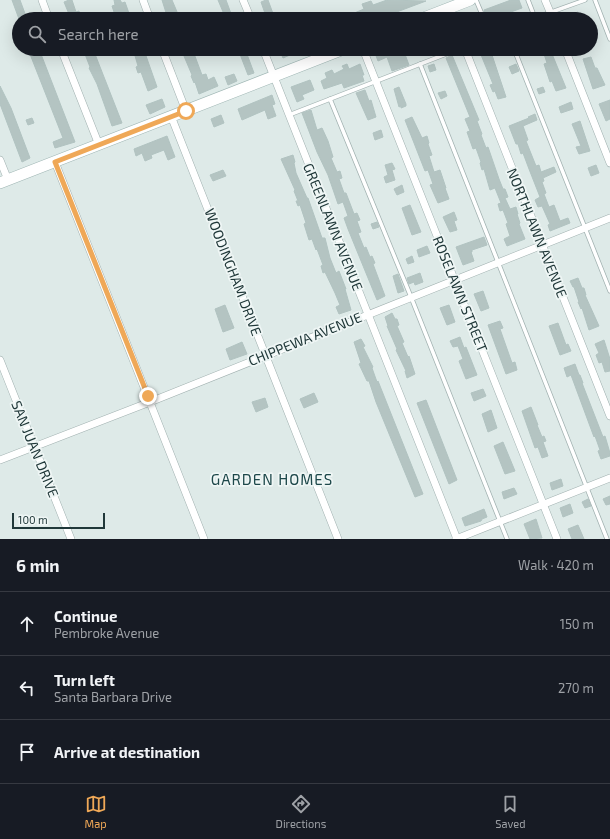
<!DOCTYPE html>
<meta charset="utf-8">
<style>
body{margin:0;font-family:"Exo 2",sans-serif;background:#20242c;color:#f1f3f6}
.scale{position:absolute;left:12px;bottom:10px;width:93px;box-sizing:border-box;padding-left:4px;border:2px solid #203839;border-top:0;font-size:11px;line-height:14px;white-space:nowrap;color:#203839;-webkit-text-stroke:3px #eff6f5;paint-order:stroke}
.stop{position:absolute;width:12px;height:12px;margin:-9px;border:3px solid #efa857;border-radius:50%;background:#fff}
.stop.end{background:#efa857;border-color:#fff;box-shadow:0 1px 4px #0008}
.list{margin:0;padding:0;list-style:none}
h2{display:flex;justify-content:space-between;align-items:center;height:52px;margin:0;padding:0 16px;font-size:17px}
h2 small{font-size:13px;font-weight:400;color:#9ea1a6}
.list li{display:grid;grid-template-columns:26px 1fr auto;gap:12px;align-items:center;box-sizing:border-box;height:64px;padding:0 16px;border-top:1px solid #363941}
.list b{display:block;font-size:15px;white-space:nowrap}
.list p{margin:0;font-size:13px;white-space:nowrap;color:#9ea1a6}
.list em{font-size:13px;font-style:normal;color:#9ea1a6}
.icon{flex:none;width:22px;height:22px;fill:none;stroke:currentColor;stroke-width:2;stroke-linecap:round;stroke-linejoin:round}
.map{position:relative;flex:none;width:610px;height:539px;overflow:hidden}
.search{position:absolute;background:#171b24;box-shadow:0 4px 16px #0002;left:12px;right:12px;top:12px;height:44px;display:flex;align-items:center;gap:10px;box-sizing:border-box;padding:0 14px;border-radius:22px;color:#9ea1a6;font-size:15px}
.sheet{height:244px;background:#171b24}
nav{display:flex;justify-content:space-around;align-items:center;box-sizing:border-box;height:56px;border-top:1px solid #363941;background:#171b24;font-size:11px;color:#9ea1a6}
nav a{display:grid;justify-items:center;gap:2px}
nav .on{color:#efa857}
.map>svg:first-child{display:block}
.building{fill:#b4c4c2;stroke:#b1c3c1}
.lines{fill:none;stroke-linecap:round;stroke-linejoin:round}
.lane-casing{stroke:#a1b1b0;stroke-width:5}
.street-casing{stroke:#a1b1b0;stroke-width:8}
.secondary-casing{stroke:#9eb5b3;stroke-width:12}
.lane{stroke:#fff;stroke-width:3.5}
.street{stroke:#fff;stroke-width:7}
.secondary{stroke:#fff;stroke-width:11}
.route{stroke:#efa857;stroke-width:5}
.labels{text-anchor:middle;stroke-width:3.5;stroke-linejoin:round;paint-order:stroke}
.street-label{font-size:14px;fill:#203839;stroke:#eff6f5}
.neighbourhood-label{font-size:15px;letter-spacing:1px;fill:#1d484a;stroke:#eff6f5}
</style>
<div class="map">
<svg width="610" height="539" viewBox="0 0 610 539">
<rect width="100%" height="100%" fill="#deeae8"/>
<!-- building -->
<g class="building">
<path d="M12,0H20L27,19H19Z"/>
<path d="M69,0H72L76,12L79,11L81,18L71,19L64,2Z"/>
<path d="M114,0H120L122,3L125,2L131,19H107L115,15L112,6L115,5Z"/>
<path d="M162,0H172L180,19H168Z"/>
<path d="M218,0H226L233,19H226Z"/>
<path d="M266,0H268L275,19H267L261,2Z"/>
<path d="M387,0L426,1L378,19H340L364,9L362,4L371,1L373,5Z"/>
<path d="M511,0H519L522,8L508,13L510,19H487L484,10Z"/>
<path d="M578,12L580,19H561V18Z"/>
<path d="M28,49H39L75,142L55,148L53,142L63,138Z"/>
<path d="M83,49H93L122,123L112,126L97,84L89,68L90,67Z"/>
<path d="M133,49H142L145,53L157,87L148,91L141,72L138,73L136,67L138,66Z"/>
<path d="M181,49H196L193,51L202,75L206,74L208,80L214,77L218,86L199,94L195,82L194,83L191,76L192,75Z"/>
<path d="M238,49H245L254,73L248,75Z"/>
<path d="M279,49H304L283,58Z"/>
<path d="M386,49H403L409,65L392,71L387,57L378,61L375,53Z"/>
<path d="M483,49H490L506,97L498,99L495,91L493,92L490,85L493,84L479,50Z"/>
<path d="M550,49L566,88L556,91L552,81L550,82L544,64L547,63L543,51Z"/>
<path d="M452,55L479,120L477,121L482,134L481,135L486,148L488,147L499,179L503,189H505L508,197L505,198L510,209L516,207L518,214H517L520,223L519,224L525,239L507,246L504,239L510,236L506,224L508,223L503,210L500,211L498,204L501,203L495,188L490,190L484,169L482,170L480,163L481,162L476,148L473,149L467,132L470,131L465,119L470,117L446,58Z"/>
<path d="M591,57L595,68H597L605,85L593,89L583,59Z"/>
<path d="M347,64L349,69L360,64L364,75H362L364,81L344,88L342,83L324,89L321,81L327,78L325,73L332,70L334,74L344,69L342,66Z"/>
<path d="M434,64L436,70L430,72L428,66Z"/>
<path d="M516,64L519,71L512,74L509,67Z"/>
<path d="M234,74L237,81L228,85L225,77Z"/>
<path d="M310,80L314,90L302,95L304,99L297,102L291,87Z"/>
<path d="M0,86L11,108L30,158L22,162L0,104Z"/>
<path d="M399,87L406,104V106L401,108V106L399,107L394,89Z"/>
<path d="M543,87L545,92L539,94L537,89Z"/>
<path d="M365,90L369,101L371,100L376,117L368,120L356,93Z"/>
<path d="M445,91L447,96L441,99L438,93Z"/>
<path d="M272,95L275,104L272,105L276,116L268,119L265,110L242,120L238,109Z"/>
<path d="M162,99L165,107L150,114L146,105Z"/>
<path d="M610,100V119L606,121L599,104Z"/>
<path d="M571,102L573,109L561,113L559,107Z"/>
<path d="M311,110L317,130L322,128L328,141L333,157L331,158L337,172L340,171L342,178L339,179L344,193H346L354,214L357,213L360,220L357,221L361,232L358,233L364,248L366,247L370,257L372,256L375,263L373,264L385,296L377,300L348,229L344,218L348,216L343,202L338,204L328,175L317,152L302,113Z"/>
<path d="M535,114L537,120L523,126L528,140L526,141L536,166L539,165L541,172L554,167L556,172L543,178L544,181L542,182L546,193L544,194L549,207L554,205L560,221L568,218L570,223L550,231L548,225L550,224L542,206L538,207L535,200L540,197L529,169L523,153L521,154L518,144H516L509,126L529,118L528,117Z"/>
<path d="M221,115L224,123L214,127L211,119Z"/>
<path d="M412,117L422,138L427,136L429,143L428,144L432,155L429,156L434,172L440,170L446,188H445L449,199L438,203L430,185L433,184L428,170L425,171L405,120Z"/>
<path d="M32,118L34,123L28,125L26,120Z"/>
<path d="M580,121L590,151L579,154L576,147L581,146L572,124Z"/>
<path d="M381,130L383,137L375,140L373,133Z"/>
<path d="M167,136L175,157L168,160L164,150L151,155L152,158L145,161L142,153L136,156L134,149Z"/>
<path d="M293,155L295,162L294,163L296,173L307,198H308L322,238H325L330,258L336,273L339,271L346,289H345L351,310L339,314L336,307L340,305L335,293L325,272L323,273L321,266L323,265L317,249L316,250L312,239L309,240L304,224L306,223L300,205L298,206L296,201H298L294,191L295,190L281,159Z"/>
<path d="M392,163L395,169L392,170L395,180L386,183L384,177L388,175L385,165Z"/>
<path d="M596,165L599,173L591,176L588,168Z"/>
<path d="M223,170L226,176L213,181L210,175Z"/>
<path d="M402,185L404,192L397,195L394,189Z"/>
<path d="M410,205L421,232L412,235L402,208Z"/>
<path d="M454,212L457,220L454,221L457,230L450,232L443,217Z"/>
<path d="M377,222L379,227L373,229L371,224Z"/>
<path d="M484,237L487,245L472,250V252H471L474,261L463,265L456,247Z"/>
<path d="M427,246L430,253L419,257L417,250Z"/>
<path d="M412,256L414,262L408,264L406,259Z"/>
<path d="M420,273L423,282L415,285L414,282L409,284L407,278Z"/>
<path d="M398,274L404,291L398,293L393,276Z"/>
<path d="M578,278L582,288H584L586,295H585L599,326L589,330L582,308L581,309L578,302H579L574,287H573L570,281Z"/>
<path d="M483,291L489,308L481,311L474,294Z"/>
<path d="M225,305L234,328L223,332L215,309Z"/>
<path d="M449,305L455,322L447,325L440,308Z"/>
<path d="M392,313L395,319H397L399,325L397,326L404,342L402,343L408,357L409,356L415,374L407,378L405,371H406L396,350L397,349L387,326H388L385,317Z"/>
<path d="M500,321L503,328L500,329L512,363L515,362L517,370L506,374L488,325Z"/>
<path d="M558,323L566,345L568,344L571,351L560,355L549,326Z"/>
<path d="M460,337L464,348L466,347L477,375L466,379L459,361L463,359L458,346L453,347L450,341Z"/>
<path d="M361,339L365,346L363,347L373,367L372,368L377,382L378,381L423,494L415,497L376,402L369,381H367L359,364L361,363L354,342Z"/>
<path d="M604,340L610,359V371L605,372L602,362L599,363L596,355L599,353L595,344Z"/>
<path d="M242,342L247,354L230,360L226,349Z"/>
<path d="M575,364L579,375H580L583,383H582L603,437L605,436L610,453V456L601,459L598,451L600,450L595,436L594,437L571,375L567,377L564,368Z"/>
<path d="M483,389L486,396L474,401L471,393Z"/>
<path d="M314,393L318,402L304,408L300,399Z"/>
<path d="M265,398L268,407L256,412L252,402Z"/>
<path d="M426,400L457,480L449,484L417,403Z"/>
<path d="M531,407L538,425H537L542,437L544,436L546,441L543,442L548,456L542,458L538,447L535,448L522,411Z"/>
<path d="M491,410L497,428L488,432L482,414Z"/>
<path d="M503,442L515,471L505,474L494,446Z"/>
<path d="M561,479L563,486L552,490L550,483Z"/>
<path d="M514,488L517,494L504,499L502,492Z"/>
<path d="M610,496V504L606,505L603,499Z"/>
<path d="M588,499L591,506L585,508L582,502Z"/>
<path d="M570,504L573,513L563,517L560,508Z"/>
<path d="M484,509L487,517L482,519L481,521L465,526L462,518Z"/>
<path d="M536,519L542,538L530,539L524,524Z"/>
<path d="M578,525L584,539H572L568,529Z"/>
</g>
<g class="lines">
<defs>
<g id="lane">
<path d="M476,0L484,19"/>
<path d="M528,0L535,18"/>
<path d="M595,0L610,39"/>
<path d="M532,19L585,0"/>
<path d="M514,49L610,291"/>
<path d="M420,64L607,539"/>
<path d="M330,99L411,297L507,539"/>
<path d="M289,115L459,49"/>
</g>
<g id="street">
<path d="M42,0L49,19"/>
<path d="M143,0L150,19"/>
<path d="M243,0L251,19"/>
<path d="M545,0L553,19"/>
<path d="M449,8L453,19"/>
<path d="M61,49L99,145"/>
<path d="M162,49L186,111"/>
<path d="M263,49L457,539"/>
<path d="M363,49L557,539"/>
<path d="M465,49L610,416"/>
<path d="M565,49L610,163"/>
<path d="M171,116L338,539"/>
<path d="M0,160L8,180"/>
<path d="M55,162L204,539"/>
<path d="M0,360L71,539"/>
<path d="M0,460L150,402L610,218"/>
<path d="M456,539L610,478"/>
</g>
<g id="secondary">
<path d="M421,19L470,0"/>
<path d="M0,183L344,49"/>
</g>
</defs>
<!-- lane casing -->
<use href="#lane" class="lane-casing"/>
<!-- street casing -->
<use href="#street" class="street-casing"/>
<!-- secondary casing -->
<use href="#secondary" class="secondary-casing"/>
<!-- lane -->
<use href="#lane" class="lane"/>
<!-- street -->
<use href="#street" class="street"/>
<!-- secondary -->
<use href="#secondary" class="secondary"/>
</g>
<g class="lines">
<!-- route -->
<path class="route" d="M148,396L55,162L186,111"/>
</g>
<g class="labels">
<!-- street labels -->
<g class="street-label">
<text transform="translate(333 227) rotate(68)" y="5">GREENLAWN AVENUE</text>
<text transform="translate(537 233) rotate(68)" y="5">NORTHLAWN AVENUE</text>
<text transform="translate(233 272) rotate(69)" y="5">WOODINGHAM DRIVE</text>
<text transform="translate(460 294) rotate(68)" y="5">ROSELAWN STREET</text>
<text transform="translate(305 339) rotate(-22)" y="5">CHIPPEWA AVENUE</text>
<text transform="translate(35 449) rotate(68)" y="5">SAN JUAN DRIVE</text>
</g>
<!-- neighbourhood labels -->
<g class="neighbourhood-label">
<text x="272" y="485">GARDEN HOMES</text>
</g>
</g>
</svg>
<div class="scale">100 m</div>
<div class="stop" style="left:186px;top:111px"></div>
<div class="stop end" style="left:148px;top:396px"></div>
<div class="search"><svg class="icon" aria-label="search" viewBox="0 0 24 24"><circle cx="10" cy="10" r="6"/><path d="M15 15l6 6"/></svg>Search here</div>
</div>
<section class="sheet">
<h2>6 min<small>Walk · 420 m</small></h2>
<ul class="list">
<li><svg class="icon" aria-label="ahead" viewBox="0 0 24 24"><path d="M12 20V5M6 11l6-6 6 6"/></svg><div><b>Continue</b><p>Pembroke Avenue</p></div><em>150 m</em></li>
<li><svg class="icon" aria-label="left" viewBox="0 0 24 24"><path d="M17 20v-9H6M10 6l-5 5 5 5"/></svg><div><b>Turn left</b><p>Santa Barbara Drive</p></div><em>270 m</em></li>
<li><svg class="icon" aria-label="arrive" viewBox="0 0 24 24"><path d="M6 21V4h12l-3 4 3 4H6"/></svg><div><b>Arrive at destination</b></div></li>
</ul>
</section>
<nav>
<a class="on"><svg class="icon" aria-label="map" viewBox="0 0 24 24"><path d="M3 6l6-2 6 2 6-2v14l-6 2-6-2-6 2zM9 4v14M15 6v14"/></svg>Map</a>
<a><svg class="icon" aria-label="directions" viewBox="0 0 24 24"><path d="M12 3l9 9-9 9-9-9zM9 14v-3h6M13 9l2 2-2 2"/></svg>Directions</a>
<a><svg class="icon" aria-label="saved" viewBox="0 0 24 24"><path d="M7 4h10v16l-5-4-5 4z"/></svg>Saved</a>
</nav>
